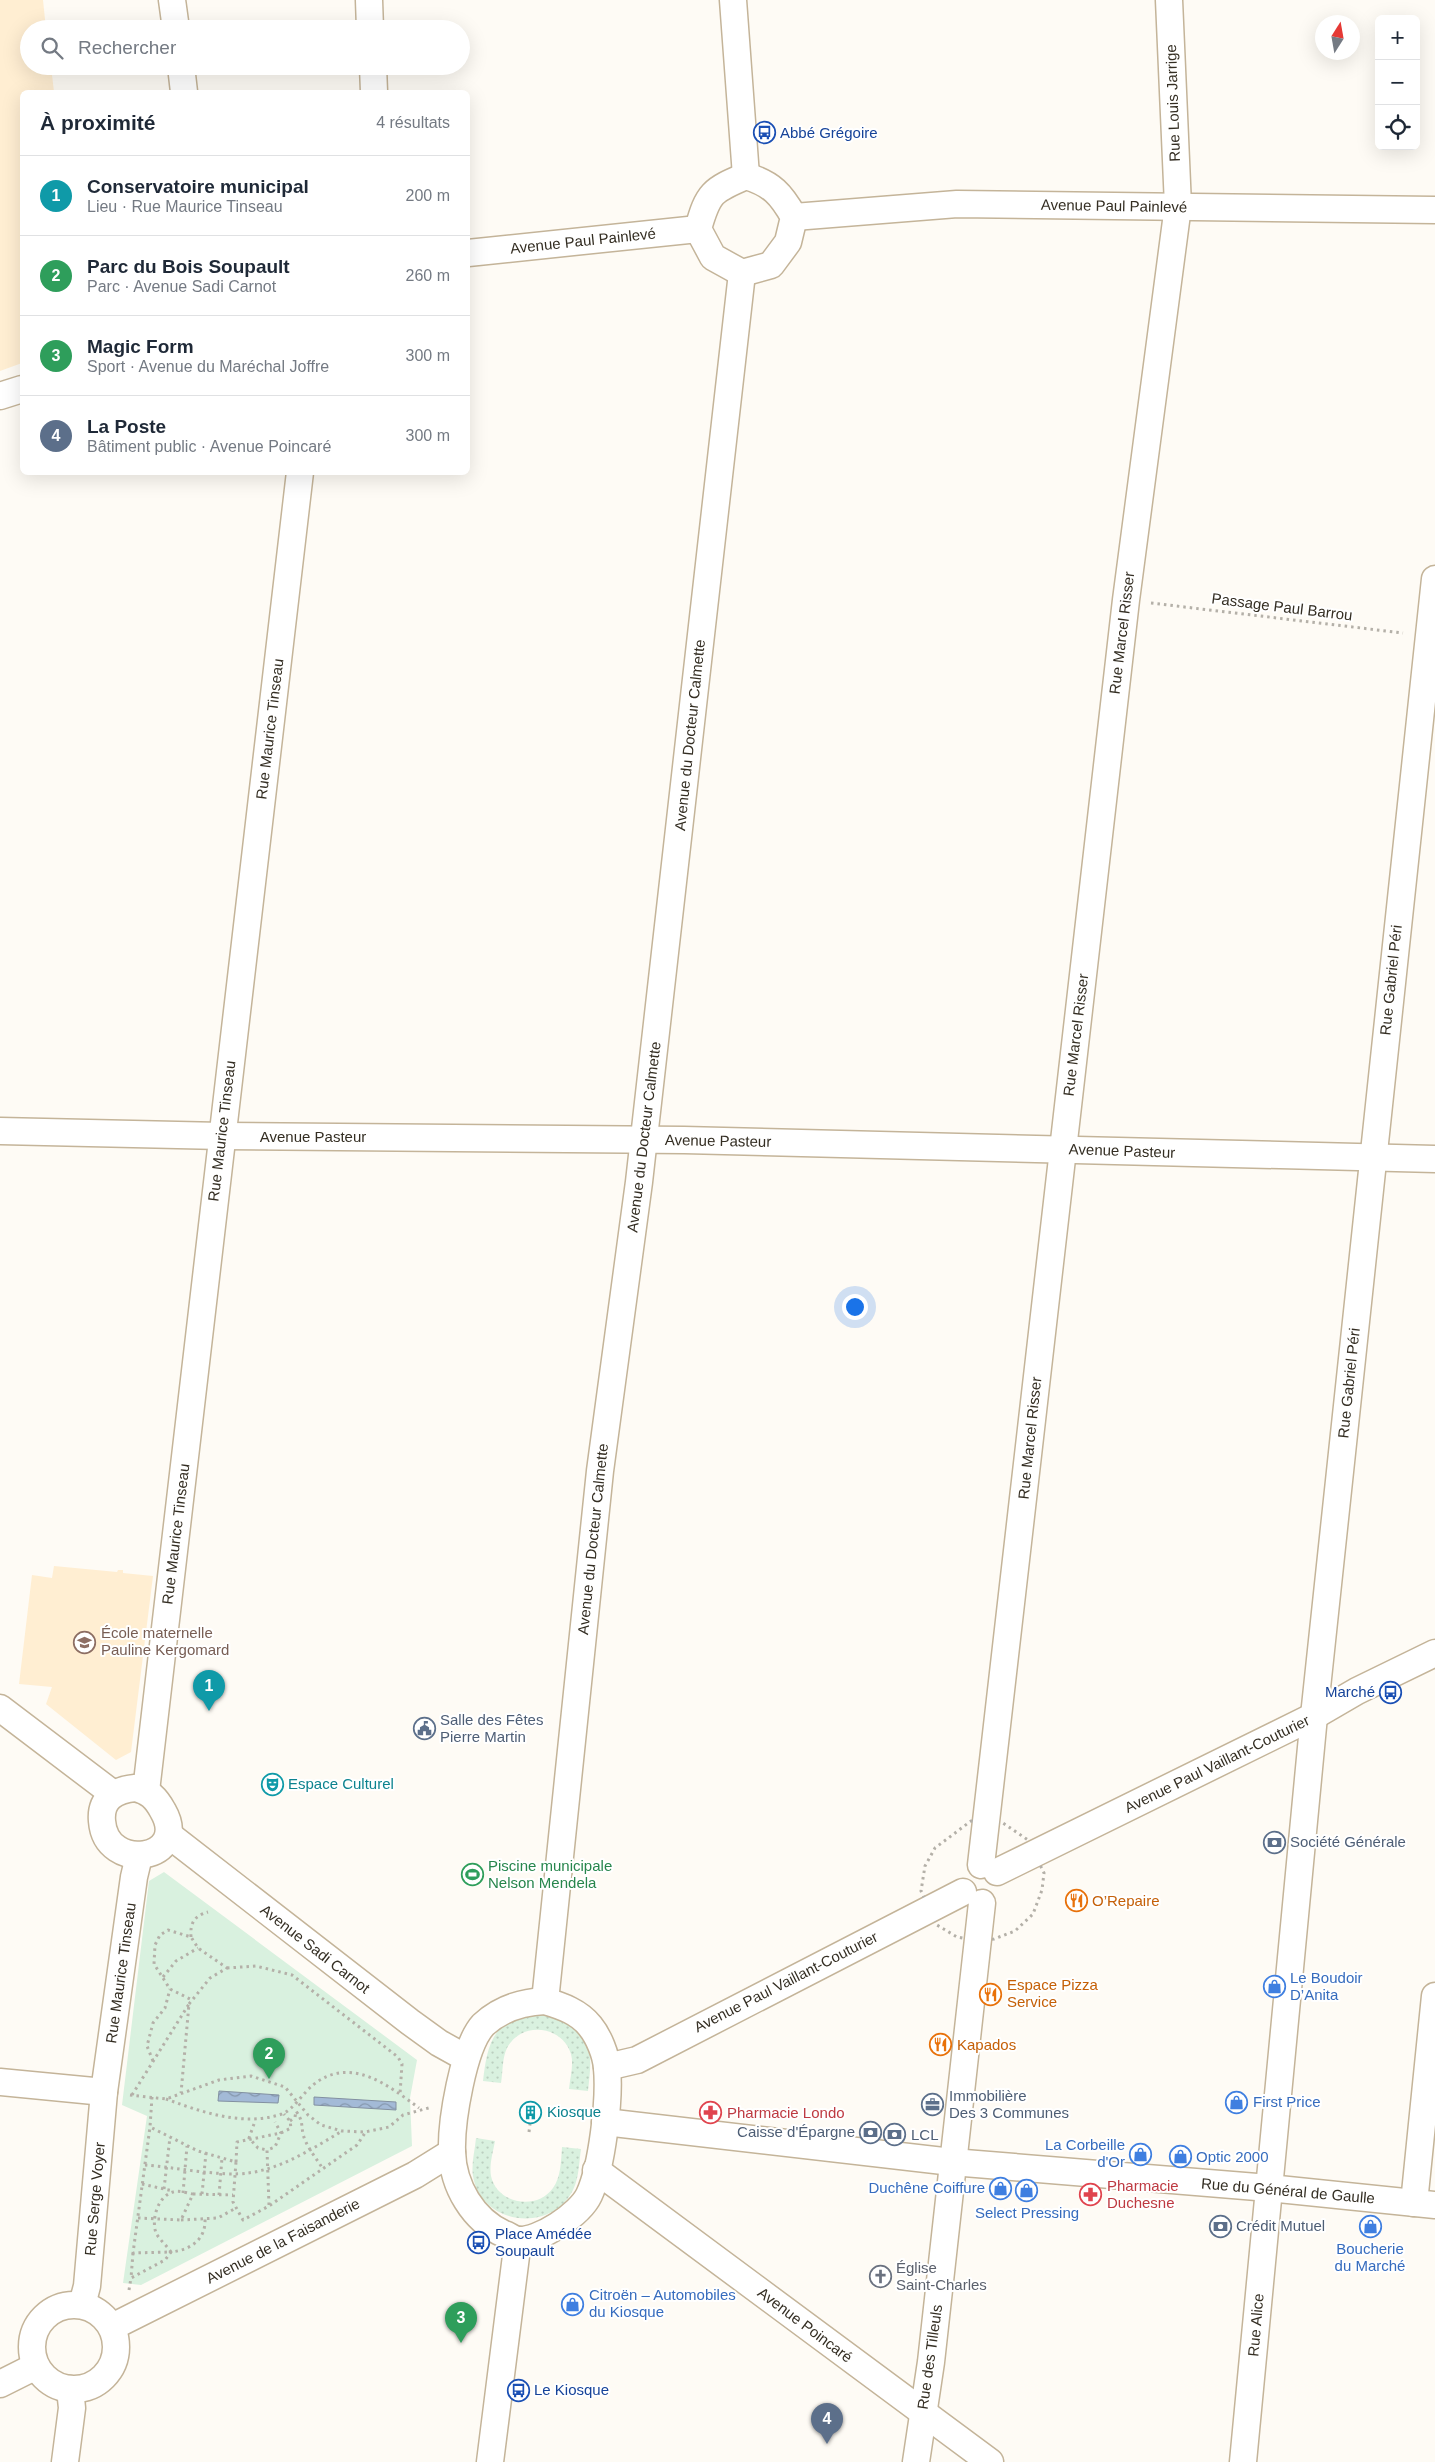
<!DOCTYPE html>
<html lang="fr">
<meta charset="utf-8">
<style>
body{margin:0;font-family:Arial,sans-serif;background:#f6f6f7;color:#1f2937}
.controls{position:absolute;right:15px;top:15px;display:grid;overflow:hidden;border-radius:8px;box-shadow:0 5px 20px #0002}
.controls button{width:45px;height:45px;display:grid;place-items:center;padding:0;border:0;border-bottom:1px solid #e0e1e3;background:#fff;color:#1f2937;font:25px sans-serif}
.compass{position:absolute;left:1315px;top:15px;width:45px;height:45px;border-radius:50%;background:#fff;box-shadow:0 5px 20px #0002;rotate:11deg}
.you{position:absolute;left:854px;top:1306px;width:18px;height:18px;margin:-12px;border:4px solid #fff;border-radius:50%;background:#1a73e8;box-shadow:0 0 0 8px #1a73e833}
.badge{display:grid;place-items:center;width:32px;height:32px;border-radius:50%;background:#d93025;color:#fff;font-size:16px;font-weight:700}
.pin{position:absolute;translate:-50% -41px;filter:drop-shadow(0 1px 2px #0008)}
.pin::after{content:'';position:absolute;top:26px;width:18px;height:15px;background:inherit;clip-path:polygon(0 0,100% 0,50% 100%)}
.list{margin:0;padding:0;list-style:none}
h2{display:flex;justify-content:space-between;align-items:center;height:65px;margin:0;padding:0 20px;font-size:21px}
h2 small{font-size:16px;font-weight:400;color:#747a83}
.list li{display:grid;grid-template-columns:32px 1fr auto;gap:15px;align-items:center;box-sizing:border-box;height:80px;padding:0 20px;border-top:1px solid #e0e1e3}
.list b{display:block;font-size:19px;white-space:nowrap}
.list p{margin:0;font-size:16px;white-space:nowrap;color:#747a83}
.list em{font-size:16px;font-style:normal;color:#747a83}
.icon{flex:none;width:28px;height:28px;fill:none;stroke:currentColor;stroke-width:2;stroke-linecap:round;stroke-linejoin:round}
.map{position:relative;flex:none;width:1435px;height:2462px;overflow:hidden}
.search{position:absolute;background:#fff;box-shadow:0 5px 20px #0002;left:20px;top:20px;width:450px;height:55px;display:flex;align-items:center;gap:12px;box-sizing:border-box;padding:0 18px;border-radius:28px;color:#747a83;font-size:19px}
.panel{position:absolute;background:#fff;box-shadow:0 5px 20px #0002;left:20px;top:90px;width:450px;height:385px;border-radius:8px}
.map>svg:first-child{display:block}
.built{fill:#ffeed2}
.grass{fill:url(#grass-dots)}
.green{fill:#d9f1df}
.water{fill:url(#water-waves);stroke:#8290a1}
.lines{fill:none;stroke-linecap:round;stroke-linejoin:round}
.minor-casing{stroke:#c4b499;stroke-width:29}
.path{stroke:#b4b0a8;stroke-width:3;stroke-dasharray:2.5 4;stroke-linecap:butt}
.minor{stroke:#fff;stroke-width:26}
.labels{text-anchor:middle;stroke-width:4;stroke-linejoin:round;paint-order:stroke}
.street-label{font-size:15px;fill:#342e23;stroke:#fff}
.transit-label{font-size:15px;fill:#164399;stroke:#fff;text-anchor:start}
.education-label{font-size:15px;fill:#785e54;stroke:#fff;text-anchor:start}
.service-label{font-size:15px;fill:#4e5e75;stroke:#fff;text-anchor:start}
.culture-label{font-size:15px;fill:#0d838f;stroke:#fff;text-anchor:start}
.leisure-label{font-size:15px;fill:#27864d;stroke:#fff;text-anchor:start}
.food-label{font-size:15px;fill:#c56008;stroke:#fff;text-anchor:start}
.shop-label{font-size:15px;fill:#366cbe;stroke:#fff;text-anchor:start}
.health-label{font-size:15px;fill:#be3a42;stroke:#fff;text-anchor:start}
.worship-label{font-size:15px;fill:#5b616d;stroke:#fff;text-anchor:start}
</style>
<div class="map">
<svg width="1435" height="2462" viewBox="0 0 1435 2462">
<defs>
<pattern id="grass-dots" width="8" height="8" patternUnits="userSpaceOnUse" patternTransform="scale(1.25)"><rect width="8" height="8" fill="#d9f1df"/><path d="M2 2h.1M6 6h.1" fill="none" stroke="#bbcfbf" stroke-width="1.8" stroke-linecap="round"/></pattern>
<pattern id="water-waves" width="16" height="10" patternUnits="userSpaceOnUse" patternTransform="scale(1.25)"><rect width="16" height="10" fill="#a3bad7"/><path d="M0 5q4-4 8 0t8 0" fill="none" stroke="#8698ae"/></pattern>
</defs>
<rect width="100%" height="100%" fill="#fefbf5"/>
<!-- built -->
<g class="built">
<path d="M0,0H43L46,29H29V66H51L54,92H22V363L0,371Z"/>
<path d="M54,1566L117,1572L118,1570H123V1573L153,1576L131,1752L116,1760L46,1704L52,1687L19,1684L32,1575L52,1578Z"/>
</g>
<!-- grass -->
<g class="grass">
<path d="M547,2013C556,2018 571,2022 578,2030C595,2046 590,2070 588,2091L569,2089C570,2078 574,2065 571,2054C562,2025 521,2021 507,2048C502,2058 503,2072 501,2083L483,2081C486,2057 489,2028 516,2018C525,2015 537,2014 547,2013Z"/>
<path d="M476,2138L495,2141C493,2152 489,2165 491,2176C497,2204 537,2211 553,2188C561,2177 561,2161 562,2147L581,2149C579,2162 579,2178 573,2190C551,2234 481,2225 473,2176C471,2164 475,2150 476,2138Z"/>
</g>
<!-- green -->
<path class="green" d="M164,1872L417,2060L410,2098L412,2146L141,2285L123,2283L147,2116L122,2105L149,1881Z"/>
<!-- water -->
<g class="water">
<path d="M219,2091L279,2095L278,2103L218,2101Z"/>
<path d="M314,2097L396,2102V2110L314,2105Z"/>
</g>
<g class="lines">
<defs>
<g id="minor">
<path d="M172,0L176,29"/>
<path d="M369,0L370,29"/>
<path d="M733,0L746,176"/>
<path d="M181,66L184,92"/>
<path d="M373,66L374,92"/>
<path d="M746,176C772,184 781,194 794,217L788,242L771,265L742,273L713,257L698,229C708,193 712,190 746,176Z"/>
<path d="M794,217L957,204L1435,210"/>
<path d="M468,253L698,229"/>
<path d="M0,396L22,389"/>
<path d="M0,1131L222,1136L684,1140L1435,1159"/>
<path d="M0,1708L112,1793"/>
<path d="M135,1788C149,1791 156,1798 163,1811C191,1860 106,1874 102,1821C100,1799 115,1790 135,1788Z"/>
<path d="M146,1791L300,472"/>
<path d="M169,1835L410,2022L439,2043L466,2058"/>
<path d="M981,1865L1126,600L1178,206L1169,0"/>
<path d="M997,1872L1314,1716L1357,1691L1435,1653"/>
<path d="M545,2001L600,1471L639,1182L742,273"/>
<path d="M545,2001C562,2006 579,2012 590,2026C599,2037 606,2055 607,2068C610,2099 602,2167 589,2195C580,2214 539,2242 517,2240C513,2239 508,2235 504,2234C473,2220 453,2186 452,2152C451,2122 463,2047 483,2025C500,2009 523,2002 545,2001Z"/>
<path d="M607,2067L637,2060L963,1892"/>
<path d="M0,2082L104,2092"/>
<path d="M605,2122L952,2162L1269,2188L1435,2205"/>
<path d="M596,2170L990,2462"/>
<path d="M1414,2203L1435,1996"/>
<path d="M82,2305L87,2286L104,2092L134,1877L139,1856"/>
<circle cx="74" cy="2347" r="42"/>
<path d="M112,2327L415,2175L452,2152"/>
<path d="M0,2384L36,2366"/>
<path d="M65,2462L72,2408L70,2389"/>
<path d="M490,2462L518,2240"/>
<path d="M916,2462L931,2362L982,1903"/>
<path d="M1243,2462L1314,1716L1435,579"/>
</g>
</defs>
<!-- minor casing -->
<use href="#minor" class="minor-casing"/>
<!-- path -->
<g class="path">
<path d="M1151,603L1403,633"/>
<path d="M971,1821L1003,1823L1028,1840L1044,1873L1042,1890L1033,1914L1015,1931L994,1939L977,1941L957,1937L937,1925L921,1891L925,1866L935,1848Z"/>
<path d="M191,1937C190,1923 194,1916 208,1912"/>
<path d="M227,1968L256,1966L292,1975L398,2057L402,2064L400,2094"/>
<path d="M163,1977L176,1961L198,1948"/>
<path d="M189,2004L210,1978L227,1968L198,1948L191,1937L168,1930L160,1935L155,1945L154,1964L170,1989L192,2000"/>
<path d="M153,2061L147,2046L153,2023L165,2008L170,1989"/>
<path d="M130,2095L166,2099L219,2080L251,2076L285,2087L308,2115L321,2125L342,2131L365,2132L389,2127L403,2115L432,2107"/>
<path d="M132,2095L189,2004L181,2093"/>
<path d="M152,2097L150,2127L198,2151L236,2162L233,2202L243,2220L269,2206L357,2145L365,2133"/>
<path d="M166,2099C202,2112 243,2127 282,2114C293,2110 303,2093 313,2085C350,2055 388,2085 419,2108"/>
<path d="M290,2121L295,2117L296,2111C303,2121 301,2123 303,2134C306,2146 316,2158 323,2169"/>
<path d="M254,2124L249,2138L258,2148L267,2150"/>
<path d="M529,2132L530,2124"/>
<path d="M236,2162L237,2142L281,2133L291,2128L290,2121L284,2114"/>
<path d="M145,2165C173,2167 222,2177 248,2173C281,2169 314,2148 342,2131"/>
<path d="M142,2184L173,2191"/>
<path d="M164,2189L170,2137"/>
<path d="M183,2193L187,2146"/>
<path d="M193,2194L233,2195"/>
<path d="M202,2194L206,2153"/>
<path d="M219,2195L222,2158"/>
<path d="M269,2205L267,2150L275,2147L281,2133L275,2122"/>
<path d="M138,2218L181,2220L193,2194C187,2193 178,2190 173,2192C158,2196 151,2219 156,2233C159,2239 167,2246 171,2252L133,2253L150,2127"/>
<path d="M181,2220L218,2218L236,2208"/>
<path d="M133,2253L131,2278L165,2260L171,2252C190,2250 206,2240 205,2219"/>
<path d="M129,2290L131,2278"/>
</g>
<!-- minor -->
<use href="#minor" class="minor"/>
</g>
<!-- icons -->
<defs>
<symbol id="bus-ring" viewBox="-11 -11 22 22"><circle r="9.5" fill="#fff" stroke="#1a4fb4" stroke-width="1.5"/><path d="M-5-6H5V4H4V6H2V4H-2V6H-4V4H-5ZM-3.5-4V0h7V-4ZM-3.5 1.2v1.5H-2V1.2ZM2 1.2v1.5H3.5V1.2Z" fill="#1a4fb4"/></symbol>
<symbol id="school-ring" viewBox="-11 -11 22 22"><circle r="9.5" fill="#fff" stroke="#8d6e63" stroke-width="1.5"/><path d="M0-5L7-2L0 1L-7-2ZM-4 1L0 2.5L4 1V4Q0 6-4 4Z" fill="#8d6e63"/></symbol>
<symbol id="civic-ring" viewBox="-11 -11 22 22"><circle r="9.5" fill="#fff" stroke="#5c6f8a" stroke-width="1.5"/><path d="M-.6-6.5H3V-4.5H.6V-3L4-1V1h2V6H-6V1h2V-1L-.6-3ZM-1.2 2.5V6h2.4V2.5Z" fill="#5c6f8a"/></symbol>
<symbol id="theatre-ring" viewBox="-11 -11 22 22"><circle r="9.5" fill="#fff" stroke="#0f9aa8" stroke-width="1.5"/><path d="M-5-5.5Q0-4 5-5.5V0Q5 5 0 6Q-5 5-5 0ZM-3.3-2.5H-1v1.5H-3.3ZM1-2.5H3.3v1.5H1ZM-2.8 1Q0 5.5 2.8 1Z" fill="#0f9aa8"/></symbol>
<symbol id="bank-ring" viewBox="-11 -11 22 22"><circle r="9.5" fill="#fff" stroke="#5c6f8a" stroke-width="1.5"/><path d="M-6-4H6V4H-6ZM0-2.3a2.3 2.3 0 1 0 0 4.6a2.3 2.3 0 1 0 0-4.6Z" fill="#5c6f8a"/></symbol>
<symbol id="stadium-ring" viewBox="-11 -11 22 22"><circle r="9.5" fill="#fff" stroke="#2e9e5b" stroke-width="1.5"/><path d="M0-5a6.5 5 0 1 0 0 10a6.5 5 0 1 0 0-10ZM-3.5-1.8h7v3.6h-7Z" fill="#2e9e5b"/></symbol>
<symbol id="restaurant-ring" viewBox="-11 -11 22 22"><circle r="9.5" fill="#fff" stroke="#e8710a" stroke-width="1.5"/><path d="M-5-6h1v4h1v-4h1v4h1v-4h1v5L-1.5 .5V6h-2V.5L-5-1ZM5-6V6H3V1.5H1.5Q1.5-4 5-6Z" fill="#e8710a"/></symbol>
<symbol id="shop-ring" viewBox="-11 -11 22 22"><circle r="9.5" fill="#fff" stroke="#3f7fe0" stroke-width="1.5"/><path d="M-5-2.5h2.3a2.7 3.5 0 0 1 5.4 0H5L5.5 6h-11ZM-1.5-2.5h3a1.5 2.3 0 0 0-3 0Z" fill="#3f7fe0"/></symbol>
<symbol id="office-ring" viewBox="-11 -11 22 22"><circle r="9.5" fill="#fff" stroke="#5c6f8a" stroke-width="1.5"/><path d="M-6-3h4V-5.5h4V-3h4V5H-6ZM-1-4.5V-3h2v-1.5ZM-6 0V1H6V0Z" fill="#5c6f8a"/></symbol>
<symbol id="building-ring" viewBox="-11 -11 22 22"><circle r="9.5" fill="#fff" stroke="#0f9aa8" stroke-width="1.5"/><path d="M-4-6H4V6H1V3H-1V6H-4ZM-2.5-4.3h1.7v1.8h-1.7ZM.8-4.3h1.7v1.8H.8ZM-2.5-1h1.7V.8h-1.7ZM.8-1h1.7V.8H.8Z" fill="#0f9aa8"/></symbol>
<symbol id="pharmacy-ring" viewBox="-11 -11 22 22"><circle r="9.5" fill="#fff" stroke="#e0444e" stroke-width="1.5"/><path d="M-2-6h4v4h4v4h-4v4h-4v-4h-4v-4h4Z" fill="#e0444e"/></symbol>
<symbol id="church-ring" viewBox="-11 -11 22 22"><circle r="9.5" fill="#fff" stroke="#6b7280" stroke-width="1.5"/><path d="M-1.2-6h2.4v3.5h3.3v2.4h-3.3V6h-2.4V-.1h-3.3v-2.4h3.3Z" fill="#6b7280"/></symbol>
</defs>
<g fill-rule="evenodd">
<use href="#bus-ring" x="752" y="120" width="25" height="25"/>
<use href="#school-ring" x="72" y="1630" width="25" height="25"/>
<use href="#bus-ring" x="1378" y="1680" width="25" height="25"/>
<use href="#civic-ring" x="412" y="1716" width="25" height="25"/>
<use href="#theatre-ring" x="260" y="1772" width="25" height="25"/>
<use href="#bank-ring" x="1262" y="1830" width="25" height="25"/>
<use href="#stadium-ring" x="460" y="1862" width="25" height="25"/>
<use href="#restaurant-ring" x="1064" y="1888" width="25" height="25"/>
<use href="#shop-ring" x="1262" y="1974" width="25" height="25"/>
<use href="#restaurant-ring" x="978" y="1982" width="25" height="25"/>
<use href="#restaurant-ring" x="928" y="2032" width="25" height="25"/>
<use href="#shop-ring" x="1224" y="2090" width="25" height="25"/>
<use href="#office-ring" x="920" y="2092" width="25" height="25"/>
<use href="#building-ring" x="518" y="2100" width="25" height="25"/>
<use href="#pharmacy-ring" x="698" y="2100" width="25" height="25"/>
<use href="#bank-ring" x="858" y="2120" width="25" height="25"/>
<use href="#bank-ring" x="882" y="2122" width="25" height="25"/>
<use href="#shop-ring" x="1128" y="2142" width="25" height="25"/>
<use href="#shop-ring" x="1168" y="2144" width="25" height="25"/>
<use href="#shop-ring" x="988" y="2176" width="25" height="25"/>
<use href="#shop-ring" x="1014" y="2178" width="25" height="25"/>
<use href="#pharmacy-ring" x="1078" y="2182" width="25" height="25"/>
<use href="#bank-ring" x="1208" y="2214" width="25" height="25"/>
<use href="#shop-ring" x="1358" y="2214" width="25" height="25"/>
<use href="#bus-ring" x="466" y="2230" width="25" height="25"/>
<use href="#church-ring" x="868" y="2264" width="25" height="25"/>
<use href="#shop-ring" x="560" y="2292" width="25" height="25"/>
<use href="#bus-ring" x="506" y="2378" width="25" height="25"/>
</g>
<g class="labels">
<!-- street labels -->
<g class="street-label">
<text transform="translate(1173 103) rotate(-92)" y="5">Rue Louis Jarrige</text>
<text transform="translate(1114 206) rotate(1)" y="5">Avenue Paul Painlevé</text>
<text transform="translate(583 241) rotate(-6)" y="5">Avenue Paul Painlevé</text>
<text transform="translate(1282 607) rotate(7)" y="5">Passage Paul Barrou</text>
<text transform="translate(1122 633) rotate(-83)" y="5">Rue Marcel Risser</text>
<text transform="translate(270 729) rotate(-83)" y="5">Rue Maurice Tinseau</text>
<text transform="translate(690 735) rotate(-84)" y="5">Avenue du Docteur Calmette</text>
<text transform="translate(1391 980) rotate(-84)" y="5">Rue Gabriel Péri</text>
<text transform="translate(1076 1035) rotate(-83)" y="5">Rue Marcel Risser</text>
<text transform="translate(222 1131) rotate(-83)" y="5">Rue Maurice Tinseau</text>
<text x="313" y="1142">Avenue Pasteur</text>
<text transform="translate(644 1137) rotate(-83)" y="5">Avenue du Docteur Calmette</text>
<text transform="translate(718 1141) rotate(1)" y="5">Avenue Pasteur</text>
<text transform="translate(1122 1151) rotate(2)" y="5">Avenue Pasteur</text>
<text transform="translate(1349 1383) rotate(-84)" y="5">Rue Gabriel Péri</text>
<text transform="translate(1030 1438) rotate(-84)" y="5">Rue Marcel Risser</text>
<text transform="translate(176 1534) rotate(-83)" y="5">Rue Maurice Tinseau</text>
<text transform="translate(593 1539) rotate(-84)" y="5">Avenue du Docteur Calmette</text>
<text transform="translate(1217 1764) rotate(-26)" y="5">Avenue Paul Vaillant-Couturier</text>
<text transform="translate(315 1949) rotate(38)" y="5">Avenue Sadi Carnot</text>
<text transform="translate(121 1973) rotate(-82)" y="5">Rue Maurice Tinseau</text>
<text transform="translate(786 1982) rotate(-27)" y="5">Avenue Paul Vaillant-Couturier</text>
<text transform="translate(1288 2191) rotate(5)" y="5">Rue du Général de Gaulle</text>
<text transform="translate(95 2199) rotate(-85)" y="5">Rue Serge Voyer</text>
<text transform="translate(283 2241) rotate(-27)" y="5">Avenue de la Faisanderie</text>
<text transform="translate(805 2325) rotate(37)" y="5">Avenue Poincaré</text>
<text transform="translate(1256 2325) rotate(-85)" y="5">Rue Alice</text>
<text transform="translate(930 2357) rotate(-82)" y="5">Rue des Tilleuls</text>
</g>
<!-- transit labels -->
<g class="transit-label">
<text x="780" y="138">Abbé Grégoire</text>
<text x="1375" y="1697" text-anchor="end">Marché</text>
<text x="495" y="2239">Place Amédée<tspan x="495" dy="17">Soupault</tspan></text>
<text x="534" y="2395">Le Kiosque</text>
</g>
<!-- education labels -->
<g class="education-label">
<text x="101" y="1638">École maternelle<tspan x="101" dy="17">Pauline Kergomard</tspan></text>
</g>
<!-- service labels -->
<g class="service-label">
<text x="440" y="1725">Salle des Fêtes<tspan x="440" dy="17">Pierre Martin</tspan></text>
<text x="1290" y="1847">Société Générale</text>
<text x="949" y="2101">Immobilière<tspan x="949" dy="17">Des 3 Communes</tspan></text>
<text x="855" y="2137" text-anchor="end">Caisse d'Épargne</text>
<text x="911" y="2140">LCL</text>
<text x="1236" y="2231">Crédit Mutuel</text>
</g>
<!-- culture labels -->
<g class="culture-label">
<text x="288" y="1789">Espace Culturel</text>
<text x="547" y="2117">Kiosque</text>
</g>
<!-- leisure labels -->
<g class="leisure-label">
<text x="488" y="1871">Piscine municipale<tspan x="488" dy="17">Nelson Mendela</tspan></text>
</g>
<!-- food labels -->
<g class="food-label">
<text x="1092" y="1906">O’Repaire</text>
<text x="1007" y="1990">Espace Pizza<tspan x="1007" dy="17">Service</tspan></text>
<text x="957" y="2050">Kapados</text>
</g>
<!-- shop labels -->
<g class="shop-label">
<text x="1290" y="1983">Le Boudoir<tspan x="1290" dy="17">D’Anita</tspan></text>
<text x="1253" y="2107">First Price</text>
<text x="1125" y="2150" text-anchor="end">La Corbeille<tspan x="1125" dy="17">d'Or</tspan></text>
<text x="1196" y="2162">Optic 2000</text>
<text x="985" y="2193" text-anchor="end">Duchêne Coiffure</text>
<text x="1027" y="2218" text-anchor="middle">Select Pressing</text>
<text x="1370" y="2254" text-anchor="middle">Boucherie<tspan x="1370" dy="17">du Marché</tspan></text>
<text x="589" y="2300">Citroën – Automobiles<tspan x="589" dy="17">du Kiosque</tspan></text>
</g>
<!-- health labels -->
<g class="health-label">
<text x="727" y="2118">Pharmacie Londo</text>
<text x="1107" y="2191">Pharmacie<tspan x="1107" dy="17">Duchesne</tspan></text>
</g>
<!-- worship labels -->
<g class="worship-label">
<text x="896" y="2273">Église<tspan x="896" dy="17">Saint-Charles</tspan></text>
</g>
</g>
</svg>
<div class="controls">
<button>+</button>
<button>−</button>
<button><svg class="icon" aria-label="locate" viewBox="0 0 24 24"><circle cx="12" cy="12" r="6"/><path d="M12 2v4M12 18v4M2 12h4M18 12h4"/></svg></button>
</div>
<svg class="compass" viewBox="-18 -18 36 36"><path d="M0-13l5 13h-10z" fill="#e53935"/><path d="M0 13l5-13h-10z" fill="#747a83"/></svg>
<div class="you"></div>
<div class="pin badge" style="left:209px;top:1711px;background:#0f9aa8">1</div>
<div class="pin badge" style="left:269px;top:2079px;background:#2e9e5b">2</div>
<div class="pin badge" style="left:461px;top:2343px;background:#2e9e5b">3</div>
<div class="pin badge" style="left:827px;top:2444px;background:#5c6f8a">4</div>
<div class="search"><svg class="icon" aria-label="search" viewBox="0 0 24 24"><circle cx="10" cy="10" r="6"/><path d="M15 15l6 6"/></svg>Rechercher</div>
<section class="panel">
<h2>À proximité<small>4 résultats</small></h2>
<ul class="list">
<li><span class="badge" style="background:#0f9aa8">1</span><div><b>Conservatoire municipal</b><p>Lieu · Rue Maurice Tinseau</p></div><em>200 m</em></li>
<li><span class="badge" style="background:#2e9e5b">2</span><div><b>Parc du Bois Soupault</b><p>Parc · Avenue Sadi Carnot</p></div><em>260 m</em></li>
<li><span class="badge" style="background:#2e9e5b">3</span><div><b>Magic Form</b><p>Sport · Avenue du Maréchal Joffre</p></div><em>300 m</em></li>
<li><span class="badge" style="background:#5c6f8a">4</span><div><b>La Poste</b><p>Bâtiment public · Avenue Poincaré</p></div><em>300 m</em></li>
</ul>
</section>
</div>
